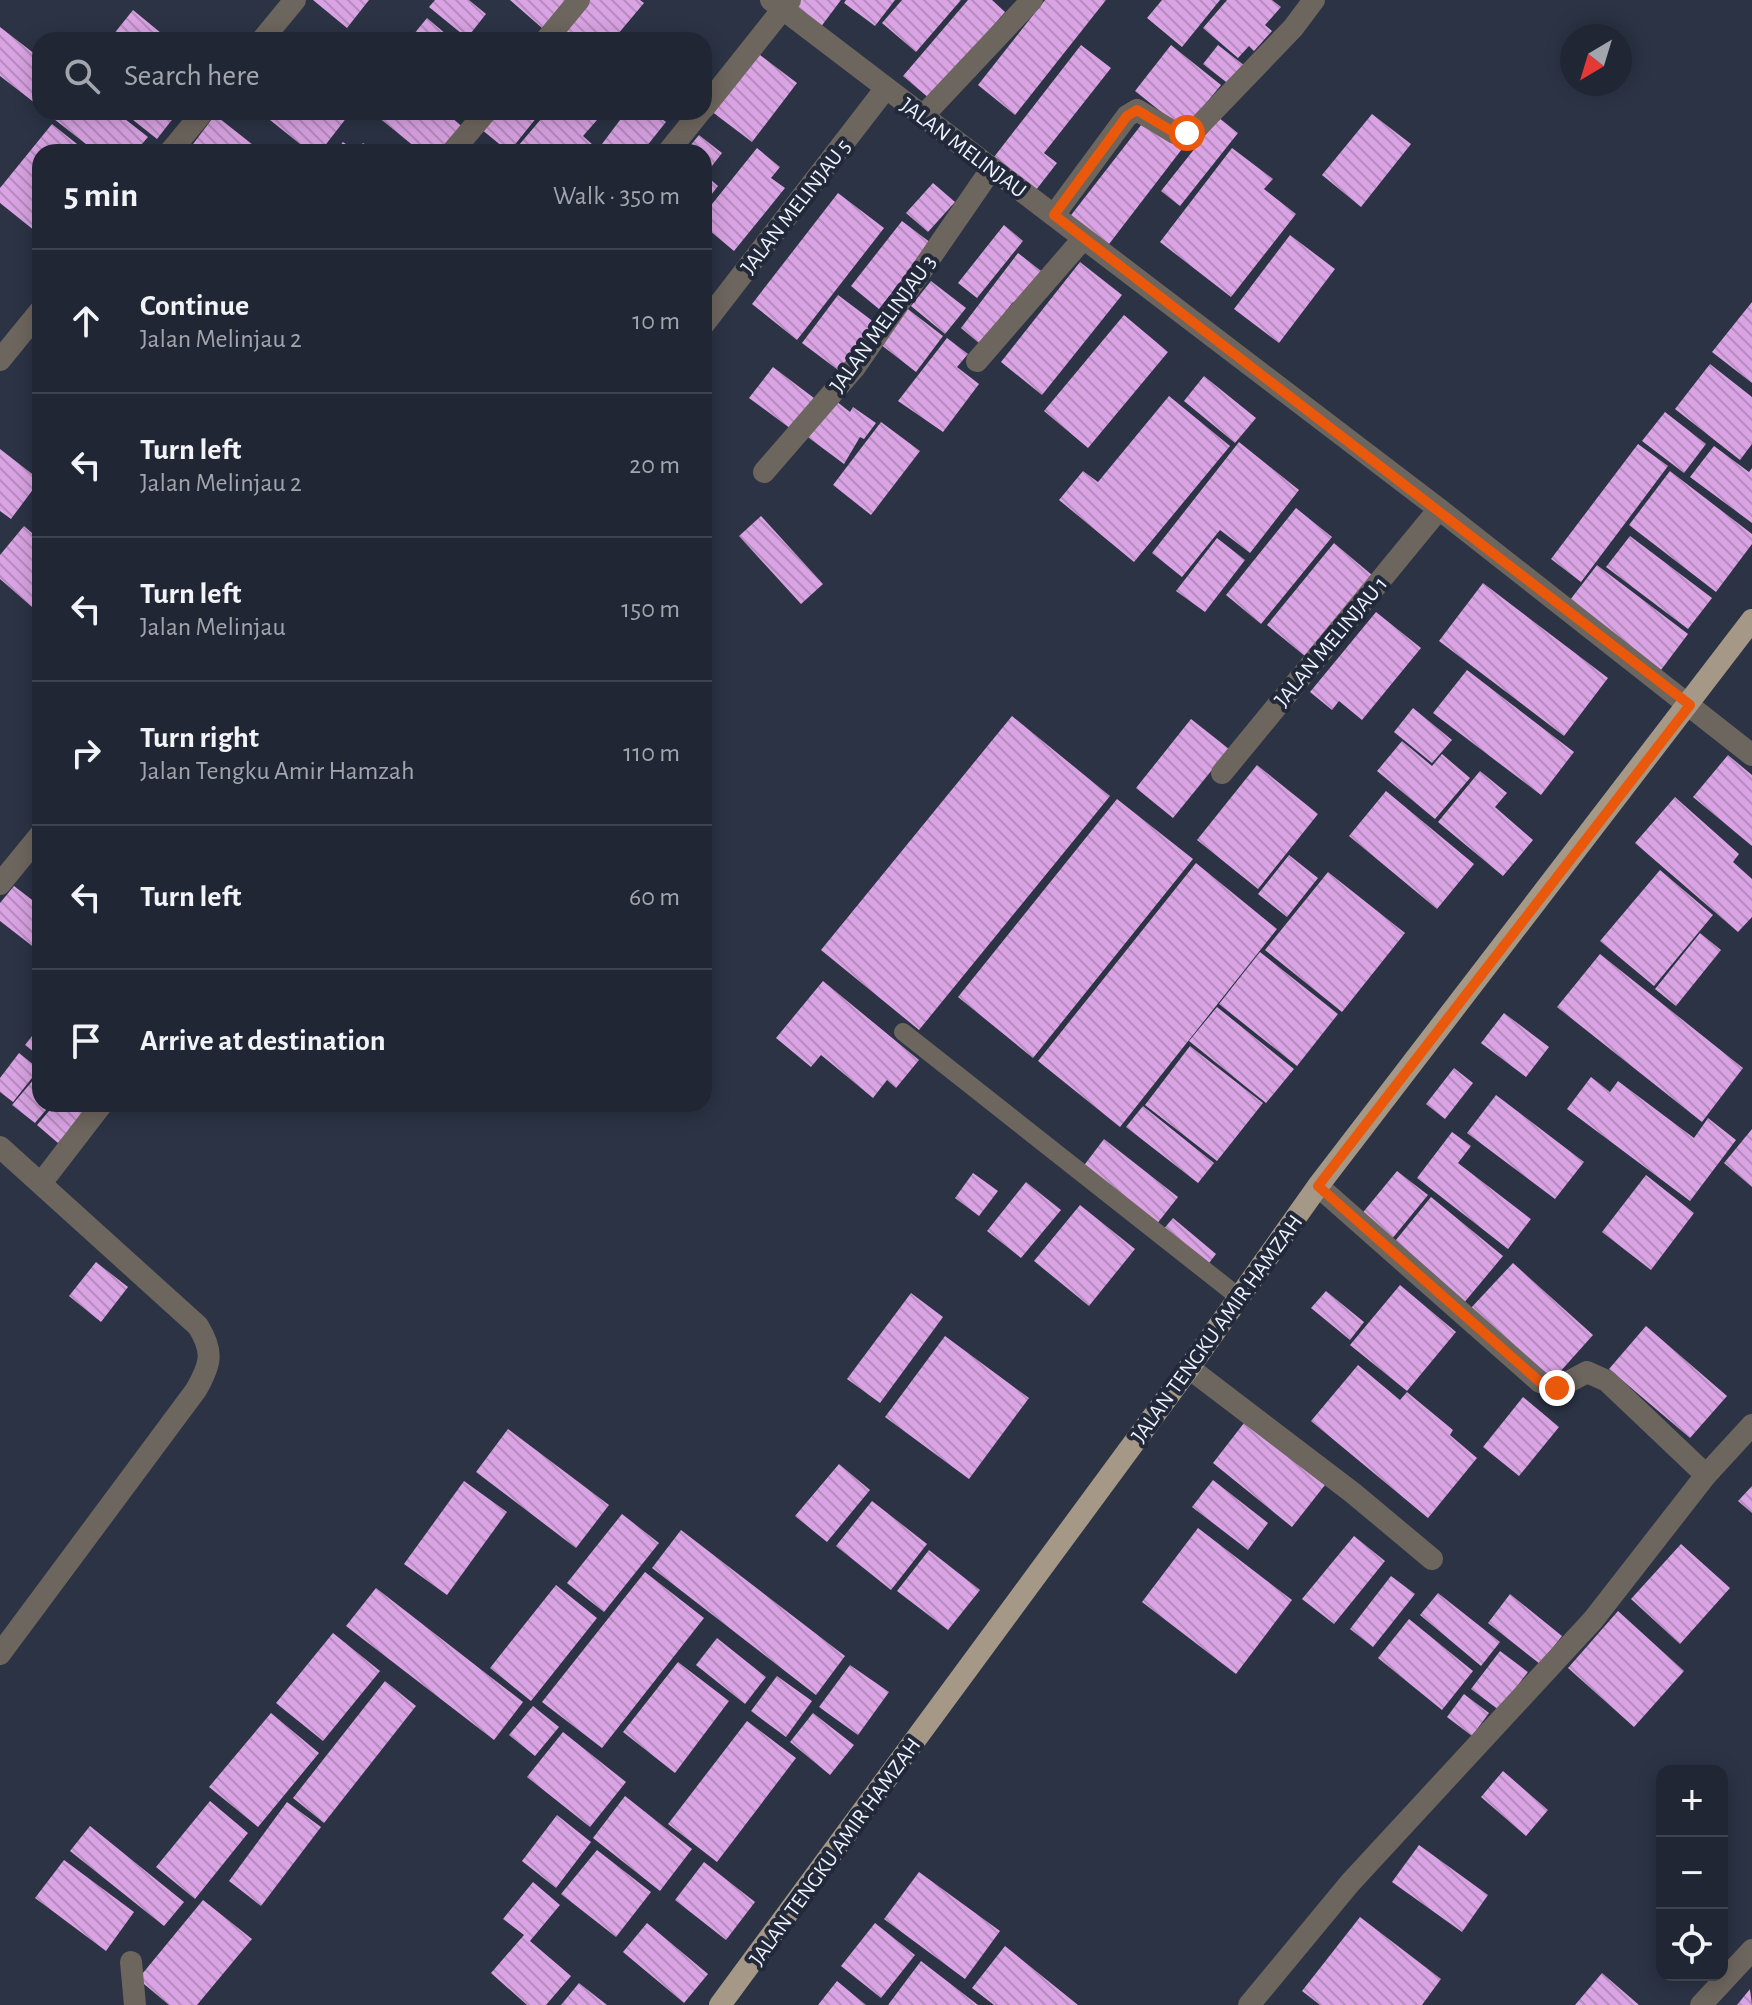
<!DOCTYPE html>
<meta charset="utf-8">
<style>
body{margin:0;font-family:"Alegreya Sans",sans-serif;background:#2d3240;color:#f1f3f6}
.controls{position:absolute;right:24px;bottom:24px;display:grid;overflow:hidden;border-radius:16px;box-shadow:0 4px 20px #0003}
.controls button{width:72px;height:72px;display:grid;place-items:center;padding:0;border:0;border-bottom:2px solid #3d434f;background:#202634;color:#f1f3f6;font:40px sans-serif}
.compass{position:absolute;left:1560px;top:24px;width:72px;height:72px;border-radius:50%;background:#202634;box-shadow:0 4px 20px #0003;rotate:218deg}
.stop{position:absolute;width:24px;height:24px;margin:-18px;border:6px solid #ea580c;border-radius:50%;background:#fff}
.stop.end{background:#ea580c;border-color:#fff;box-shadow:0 2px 8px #0008}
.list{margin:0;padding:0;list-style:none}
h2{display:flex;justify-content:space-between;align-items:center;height:104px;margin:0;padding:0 32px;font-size:34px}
h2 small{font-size:26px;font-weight:400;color:#a2a5ac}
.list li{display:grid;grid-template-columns:52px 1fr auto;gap:24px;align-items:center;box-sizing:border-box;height:144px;padding:0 32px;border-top:2px solid #3d434f}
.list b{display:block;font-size:30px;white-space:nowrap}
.list p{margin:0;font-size:26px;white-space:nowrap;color:#a2a5ac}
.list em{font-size:26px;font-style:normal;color:#a2a5ac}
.icon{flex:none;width:44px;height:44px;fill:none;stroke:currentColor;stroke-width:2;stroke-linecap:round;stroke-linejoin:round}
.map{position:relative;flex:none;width:1752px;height:2005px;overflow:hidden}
.search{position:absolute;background:#202634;box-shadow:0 4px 20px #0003;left:32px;top:32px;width:680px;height:88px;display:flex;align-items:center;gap:20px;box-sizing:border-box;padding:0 28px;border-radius:24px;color:#a2a5ac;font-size:30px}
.panel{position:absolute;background:#202634;box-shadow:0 4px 20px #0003;left:32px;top:144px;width:680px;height:968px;border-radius:24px}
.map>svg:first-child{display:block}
.building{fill:url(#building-back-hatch)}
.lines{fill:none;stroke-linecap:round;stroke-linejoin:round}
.service{stroke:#6d665e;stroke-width:18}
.minor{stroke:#6d665e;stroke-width:22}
.tertiary{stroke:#6d665e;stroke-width:22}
.primary{stroke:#a59886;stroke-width:22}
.route{stroke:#ea580c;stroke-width:10}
.labels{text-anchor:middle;stroke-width:8;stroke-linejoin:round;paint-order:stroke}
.street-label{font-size:22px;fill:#eff3fd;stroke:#22293b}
</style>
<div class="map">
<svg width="1752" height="2005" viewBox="0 0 1752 2005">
<defs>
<pattern id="building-back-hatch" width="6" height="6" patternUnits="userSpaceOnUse" patternTransform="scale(2)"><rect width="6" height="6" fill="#daa3e4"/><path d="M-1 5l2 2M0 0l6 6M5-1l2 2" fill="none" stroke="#b68cbe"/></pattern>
</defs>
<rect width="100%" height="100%" fill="#2b3345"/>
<!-- building -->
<g class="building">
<path d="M313,0H369L347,28Z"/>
<path d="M435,0H469L486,14L467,38L429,7Z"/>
<path d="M510,0H566L542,28Z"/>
<path d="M585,0H640L644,3L613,40H552Z"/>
<path d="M793,0H841L820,28L789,6Z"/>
<path d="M846,0H895L875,26L844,3Z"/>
<path d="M902,0H961L916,52L882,23Z"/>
<path d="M968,0H992L1005,12L930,99L903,76Z"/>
<path d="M1045,0H1106L1015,115L978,85Z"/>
<path d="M1162,0H1220L1182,47L1147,18Z"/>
<path d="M1227,0H1272L1281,7L1265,25L1272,31L1254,51L1249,46L1238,58L1203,28Z"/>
<path d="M133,10L167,38L166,40H109Z"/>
<path d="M427,18L453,40H409Z"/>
<path d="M0,27L40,58V107L0,76Z"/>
<path d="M1081,45L1111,68L1044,153L1057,163L1036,190L994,157Z"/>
<path d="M1171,45L1221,85L1184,130L1135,91Z"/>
<path d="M1218,45L1245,66L1230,85L1203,64Z"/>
<path d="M756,52L797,83L752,142L711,111Z"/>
<path d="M59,112H116L148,137L135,152H96L54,119Z"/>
<path d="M123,112H178L157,139Z"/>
<path d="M260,112H351L320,152H310Z"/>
<path d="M372,112H445L464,128L445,152H421Z"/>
<path d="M496,112H541L509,152L481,129Z"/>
<path d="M547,112H604L583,136L593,145L587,152H513Z"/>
<path d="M626,112H653L666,122L642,152H596Z"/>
<path d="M1372,114L1411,144L1361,207L1322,175Z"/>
<path d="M215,115L262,152H187Z"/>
<path d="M1219,118L1238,133L1180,206L1161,191Z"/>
<path d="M1145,120L1182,149L1106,248L1068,219Z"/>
<path d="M52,124L87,152H40V235L0,203V188Z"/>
<path d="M699,135L722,153L708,171L704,168V152H685Z"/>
<path d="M343,142L356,151L363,143L375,152H335Z"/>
<path d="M757,148L780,167L771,178L785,188L734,251L704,226V214Z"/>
<path d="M1232,148L1273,179L1264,189L1296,214L1231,297L1160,242Z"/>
<path d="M704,174L718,186L704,204Z"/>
<path d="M933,183L955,202L928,232L906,213Z"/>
<path d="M838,193L884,228L797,340L752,304Z"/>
<path d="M902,221L931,243L879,309L851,286Z"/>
<path d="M1004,225L1023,241L977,298L958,283Z"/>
<path d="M1290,235L1335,269L1279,343L1234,309Z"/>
<path d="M1018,253L1045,274L1019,306L1013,302L980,344L961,328Z"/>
<path d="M1080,262L1122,295L1042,395L1001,362Z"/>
<path d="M931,281L966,308L945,334L911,306Z"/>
<path d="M838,295L878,325L842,373L802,343Z"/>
<path d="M1752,302V383L1712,352Z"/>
<path d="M904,306L943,336L916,372L880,344Z"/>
<path d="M1124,315L1168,352L1088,448L1044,411Z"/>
<path d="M947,338L968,354L957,367L979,384L943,432L898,401Z"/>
<path d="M1710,364L1752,397V444L1740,460L1675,409Z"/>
<path d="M773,367L814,398L791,429L749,398Z"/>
<path d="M1204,376L1256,418L1235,443L1184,401Z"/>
<path d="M1169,396L1230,446L1134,562L1059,500L1083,471L1098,482Z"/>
<path d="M836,401L850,412L853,407L876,423L864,439L860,437L844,464L805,435Z"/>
<path d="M1665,412L1706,444L1684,473L1642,441Z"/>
<path d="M881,422L920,451L871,515L833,485Z"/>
<path d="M1239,442L1299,490L1250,553L1220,530L1182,577L1152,553Z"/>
<path d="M1638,444L1668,466L1581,582L1551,559Z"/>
<path d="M1714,446L1749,472L1752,468V523L1690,477Z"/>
<path d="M0,449L40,480L11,519L0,511Z"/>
<path d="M1670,471L1752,534V544L1716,592L1629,525Z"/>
<path d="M1296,508L1332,537L1261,624L1226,595Z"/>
<path d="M761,516L823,584L801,604L739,536Z"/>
<path d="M24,526L40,540V614L0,579V555Z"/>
<path d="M1630,536L1712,598L1688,629L1606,567Z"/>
<path d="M1217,538L1245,560L1205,612L1176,591Z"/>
<path d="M1334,543L1372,575L1306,657L1267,625Z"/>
<path d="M1597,565L1688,634L1661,670L1570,600Z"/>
<path d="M1483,583L1608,678L1564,736L1439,641Z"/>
<path d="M1376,612L1421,648L1362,720L1339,701L1332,710L1310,692Z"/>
<path d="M1467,670L1574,752L1541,795L1433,713Z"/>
<path d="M1413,708L1452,740L1432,763L1394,732Z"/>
<path d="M1012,716L1110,796L919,1030L821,950Z"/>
<path d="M1191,719L1229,749L1173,818L1136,788Z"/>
<path d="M1402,741L1432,766L1442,754L1470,778L1435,819L1377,771Z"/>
<path d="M1728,755L1752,775V846L1693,797Z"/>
<path d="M1257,765L1318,814L1258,889L1197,840Z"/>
<path d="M1480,771L1507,793L1495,807L1533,840L1503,876L1438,822Z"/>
<path d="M1386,791L1474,864L1437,909L1349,836Z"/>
<path d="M1675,797L1739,854L1733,862L1752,879V917L1738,932L1635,843Z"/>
<path d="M1117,799L1193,859L1033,1058L958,997Z"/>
<path d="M1289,855L1318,878L1287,917L1258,894Z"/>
<path d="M1196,863L1277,929L1120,1127L1038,1061Z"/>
<path d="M1660,870L1713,915L1654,986L1600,941Z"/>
<path d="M1328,872L1405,933L1342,1012L1265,950Z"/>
<path d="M14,886L40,906V952L0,921V903Z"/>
<path d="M1700,933L1721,950L1676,1006L1655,989Z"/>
<path d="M1260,952L1338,1014L1297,1066L1219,1004Z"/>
<path d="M1600,954L1743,1068L1702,1122L1557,1007Z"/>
<path d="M823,981L919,1060L896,1088L887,1080L873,1098L821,1055L811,1067L776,1038Z"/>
<path d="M1217,1007L1294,1069L1266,1103L1189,1041Z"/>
<path d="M1504,1013L1549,1047L1526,1077L1481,1043Z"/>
<path d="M40,1026V1057L25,1045Z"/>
<path d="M1190,1046L1263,1103L1217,1161L1145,1105Z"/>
<path d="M19,1053L39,1069L13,1102L0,1092V1078Z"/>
<path d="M1454,1068L1473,1083L1445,1119L1426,1104Z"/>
<path d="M40,1072V1104H51L35,1123L12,1105Z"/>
<path d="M1591,1077L1610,1092L1618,1081L1694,1138L1708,1118L1736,1140L1690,1201L1567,1109Z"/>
<path d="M1496,1095L1584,1162L1555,1199L1467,1133Z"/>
<path d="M55,1104H82L88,1109L58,1143L37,1125Z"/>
<path d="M1143,1106L1214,1163L1198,1183L1126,1127Z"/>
<path d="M1752,1129V1187L1724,1163Z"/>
<path d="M1452,1132L1471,1146L1458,1163L1531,1219L1508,1249L1417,1178Z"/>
<path d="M1104,1139L1178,1197L1156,1225L1082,1168Z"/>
<path d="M1397,1171L1428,1195L1391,1240L1360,1216Z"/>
<path d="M973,1173L998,1191L979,1216L955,1198Z"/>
<path d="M1646,1175L1694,1213L1651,1270L1602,1232Z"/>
<path d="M1026,1182L1061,1210L1021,1258L987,1231Z"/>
<path d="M1431,1197L1503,1256L1463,1304L1391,1246Z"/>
<path d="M1080,1205L1135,1249L1089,1306L1034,1261Z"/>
<path d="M1173,1218L1216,1254L1206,1267L1162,1231Z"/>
<path d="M96,1262L128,1287L101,1322L69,1296Z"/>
<path d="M1513,1263L1593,1335L1550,1383L1469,1310Z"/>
<path d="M1400,1285L1456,1332L1407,1391L1350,1345Z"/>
<path d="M1326,1291L1364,1322L1350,1340L1311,1308Z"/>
<path d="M911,1293L943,1317L880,1403L847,1379Z"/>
<path d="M1646,1326L1727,1396L1690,1438L1609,1369Z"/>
<path d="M945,1336L1029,1398L969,1479L885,1417Z"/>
<path d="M1358,1365L1400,1400L1407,1392L1453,1430L1450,1435L1477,1458L1428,1518L1311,1421Z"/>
<path d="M1523,1397L1559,1427L1519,1476L1483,1447Z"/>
<path d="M1244,1423L1325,1485L1292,1527L1213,1463Z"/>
<path d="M508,1429L609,1505L576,1548L476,1472Z"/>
<path d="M839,1464L870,1490L827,1542L795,1516Z"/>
<path d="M1213,1480L1268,1523L1248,1550L1192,1507Z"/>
<path d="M464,1481L507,1512L447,1595L404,1564Z"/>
<path d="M1752,1486V1513L1738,1501Z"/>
<path d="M872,1501L927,1544L891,1590L836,1546Z"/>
<path d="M622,1514L659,1543L604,1612L567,1583Z"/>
<path d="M1198,1528L1292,1600L1236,1674L1142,1602Z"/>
<path d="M681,1530L845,1656L816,1695L652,1568Z"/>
<path d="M1354,1536L1385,1561L1334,1624L1302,1599Z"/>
<path d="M1681,1544L1730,1588L1680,1644L1631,1599Z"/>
<path d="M929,1550L980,1590L948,1630L897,1591Z"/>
<path d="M645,1572L704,1618L602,1748L542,1702Z"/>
<path d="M1391,1576L1415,1594L1373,1647L1350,1629Z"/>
<path d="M556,1585L597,1618L531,1701L490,1668Z"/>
<path d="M376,1588L523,1702L494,1740L346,1626Z"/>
<path d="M1438,1593L1500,1642L1481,1666L1420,1615Z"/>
<path d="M1510,1594L1562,1636L1540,1664L1488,1623Z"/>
<path d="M1618,1611L1684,1671L1634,1727L1568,1668Z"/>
<path d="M1409,1619L1473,1671L1442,1710L1378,1658Z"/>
<path d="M333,1633L380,1671L323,1741L276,1703Z"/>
<path d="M717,1638L766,1677L745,1704L696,1665Z"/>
<path d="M1500,1651L1528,1672L1499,1710L1471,1689Z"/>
<path d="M678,1662L729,1701L675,1773L623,1732Z"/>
<path d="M850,1665L889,1692L858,1735L819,1707Z"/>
<path d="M777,1676L812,1701L786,1737L751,1711Z"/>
<path d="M385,1681L416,1706L324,1823L293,1798Z"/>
<path d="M1464,1694L1489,1713L1472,1736L1447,1717Z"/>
<path d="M533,1706L559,1727L535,1756L509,1735Z"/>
<path d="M271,1713L319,1753L258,1827L209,1787Z"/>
<path d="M813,1713L854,1745L830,1775L790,1742Z"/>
<path d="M747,1721L796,1758L717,1862L668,1824Z"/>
<path d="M563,1732L626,1782L590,1827L527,1777Z"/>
<path d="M1503,1771L1548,1810L1526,1836L1481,1797Z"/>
<path d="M625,1796L692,1849L660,1891L593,1838Z"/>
<path d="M210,1801L248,1833L195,1899L156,1867Z"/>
<path d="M287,1802L321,1827L261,1906L229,1881Z"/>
<path d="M557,1815L591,1842L556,1888L522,1861Z"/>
<path d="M90,1826L184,1902L164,1926L70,1851Z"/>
<path d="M1419,1845L1488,1895L1462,1932L1392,1882Z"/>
<path d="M597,1850L651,1892L616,1937L561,1894Z"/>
<path d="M64,1860L134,1912L106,1951L35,1898Z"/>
<path d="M704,1862L755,1902L726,1940L675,1900Z"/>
<path d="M919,1872L1000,1931L965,1979L884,1919Z"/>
<path d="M533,1882L560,1905L530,1941L571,1976L546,2005H527L491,1973L524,1935L503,1919Z"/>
<path d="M203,1900L252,1939L197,2005H169L138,1979Z"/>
<path d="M1360,1917L1441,1979L1422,2005H1320L1302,1991Z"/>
<path d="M647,1923L708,1974L684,2003L623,1952Z"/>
<path d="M875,1923L915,1955L881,1998L841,1966Z"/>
<path d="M1005,1946L1078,2005H994L972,1988Z"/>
<path d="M921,1961L978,2005H888Z"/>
<path d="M1602,1973L1639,2005H1575Z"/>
<path d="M837,1981L866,2005H818Z"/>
<path d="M579,1983L607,2005H561Z"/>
<path d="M1750,1989L1752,2005H1737Z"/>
</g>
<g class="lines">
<!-- service -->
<path class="service" d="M903,1032L1240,1298"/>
<!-- minor -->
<g class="minor">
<path d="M262,40L295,0"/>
<path d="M546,40L579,0"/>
<path d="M704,108L790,0"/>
<path d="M923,116L1032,0"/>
<path d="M170,152L203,112"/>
<path d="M452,152L486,112"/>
<path d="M668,152L700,112"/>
<path d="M1054,215L1127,116L1137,110L1175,133L1196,129L1293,28L1314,0"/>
<path d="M704,324L886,88"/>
<path d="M0,360L40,311"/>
<path d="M977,361L1082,240"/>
<path d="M764,472L855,367L992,168"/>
<path d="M1222,773L1439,509"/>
<path d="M0,884L40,835"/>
<path d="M0,1147L198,1326C214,1352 211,1364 196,1390L0,1654"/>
<path d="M42,1182L102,1104"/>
<path d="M1318,1186L1540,1382L1557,1388L1587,1372L1607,1381L1706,1475"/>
<path d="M1189,1368L1353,1493L1432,1559"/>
<path d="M131,1962L135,2005"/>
<path d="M1249,2005L1350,1883L1593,1620L1706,1475L1752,1425"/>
<path d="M1701,2005L1752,1950"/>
</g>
<!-- tertiary -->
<path class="tertiary" d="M771,0L1439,509L1752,755"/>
<!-- primary -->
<path class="primary" d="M720,2005L1189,1368L1318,1186L1752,620"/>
</g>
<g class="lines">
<!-- route -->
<path class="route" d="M1187,133H1175L1137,110L1127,116L1054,215L1690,705L1318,1186L1540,1382L1557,1388"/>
</g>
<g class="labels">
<!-- street labels -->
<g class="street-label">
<text transform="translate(964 147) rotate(37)" y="8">JALAN MELINJAU</text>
<text transform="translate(795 206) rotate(-52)" y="8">JALAN MELINJAU 5</text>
<text transform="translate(882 323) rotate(-54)" y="8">JALAN MELINJAU 3</text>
<text transform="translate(1330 641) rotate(-50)" y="8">JALAN MELINJAU 1</text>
<text transform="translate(1216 1328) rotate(-54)" y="8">JALAN TENGKU AMIR HAMZAH</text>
<text transform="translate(834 1851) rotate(-54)" y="8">JALAN TENGKU AMIR HAMZAH</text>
</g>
</g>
</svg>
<div class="controls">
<button>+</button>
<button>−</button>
<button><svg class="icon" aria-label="locate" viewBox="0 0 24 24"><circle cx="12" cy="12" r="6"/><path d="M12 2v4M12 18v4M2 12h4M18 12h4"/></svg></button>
</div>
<svg class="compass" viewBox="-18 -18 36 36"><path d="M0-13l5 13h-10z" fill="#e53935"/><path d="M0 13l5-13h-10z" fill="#a2a5ac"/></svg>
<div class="stop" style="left:1187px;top:133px"></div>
<div class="stop end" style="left:1557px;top:1388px"></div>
<div class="search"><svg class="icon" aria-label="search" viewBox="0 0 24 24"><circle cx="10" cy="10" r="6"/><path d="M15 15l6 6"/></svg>Search here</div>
<section class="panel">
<h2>5 min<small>Walk · 350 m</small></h2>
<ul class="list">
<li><svg class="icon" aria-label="ahead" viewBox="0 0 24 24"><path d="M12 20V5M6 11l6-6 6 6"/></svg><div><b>Continue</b><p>Jalan Melinjau 2</p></div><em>10 m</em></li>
<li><svg class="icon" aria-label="left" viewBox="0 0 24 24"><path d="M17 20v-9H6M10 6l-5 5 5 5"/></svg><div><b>Turn left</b><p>Jalan Melinjau 2</p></div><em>20 m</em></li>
<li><svg class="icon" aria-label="left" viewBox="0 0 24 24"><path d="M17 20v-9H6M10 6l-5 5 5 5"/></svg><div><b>Turn left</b><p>Jalan Melinjau</p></div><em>150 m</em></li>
<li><svg class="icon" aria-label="right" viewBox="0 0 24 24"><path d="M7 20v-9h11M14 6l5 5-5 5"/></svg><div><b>Turn right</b><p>Jalan Tengku Amir Hamzah</p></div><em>110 m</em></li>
<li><svg class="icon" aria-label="left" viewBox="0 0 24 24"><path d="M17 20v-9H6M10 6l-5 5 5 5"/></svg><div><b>Turn left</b></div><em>60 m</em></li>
<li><svg class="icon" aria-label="arrive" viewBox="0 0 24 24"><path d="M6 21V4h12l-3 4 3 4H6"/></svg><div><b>Arrive at destination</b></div></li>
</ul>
</section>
</div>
